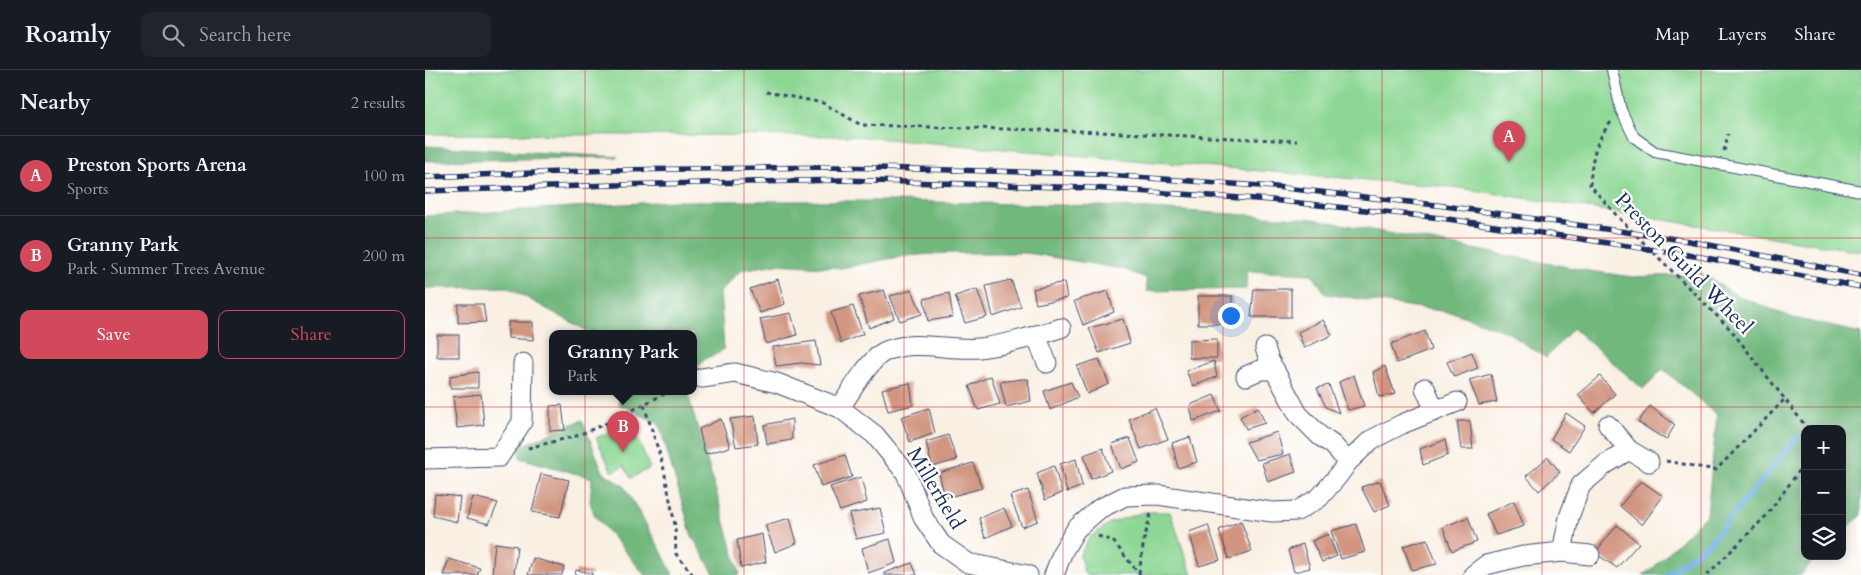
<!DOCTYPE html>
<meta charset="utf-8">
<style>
body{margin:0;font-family:Cardo,serif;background:#20242c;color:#f1f3f6}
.controls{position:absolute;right:15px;bottom:15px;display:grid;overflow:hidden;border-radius:10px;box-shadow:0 2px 12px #0003}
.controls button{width:45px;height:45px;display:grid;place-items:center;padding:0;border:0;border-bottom:1px solid #363941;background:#171b24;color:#f1f3f6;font:25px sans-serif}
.you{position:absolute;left:805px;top:245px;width:18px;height:18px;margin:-12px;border:4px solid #fff;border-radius:50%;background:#1a73e8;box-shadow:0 0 0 8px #1a73e833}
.badge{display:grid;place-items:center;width:32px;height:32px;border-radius:50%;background:#d1495b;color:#fff;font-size:16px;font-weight:700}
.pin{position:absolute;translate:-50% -41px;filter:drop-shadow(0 1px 2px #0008)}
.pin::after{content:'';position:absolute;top:26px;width:18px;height:15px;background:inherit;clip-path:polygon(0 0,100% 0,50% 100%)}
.popup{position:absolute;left:124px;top:260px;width:148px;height:65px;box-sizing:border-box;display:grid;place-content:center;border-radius:10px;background:#171b24;filter:drop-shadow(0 1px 4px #0005);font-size:16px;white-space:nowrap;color:#9ea1a6}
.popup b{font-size:19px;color:#f1f3f6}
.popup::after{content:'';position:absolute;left:50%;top:100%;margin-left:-10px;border:10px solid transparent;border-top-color:#171b24}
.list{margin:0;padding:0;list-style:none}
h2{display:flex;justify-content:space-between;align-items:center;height:65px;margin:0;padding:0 20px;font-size:21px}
h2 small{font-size:16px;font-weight:400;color:#9ea1a6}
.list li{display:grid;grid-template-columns:32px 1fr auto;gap:15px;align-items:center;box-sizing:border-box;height:80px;padding:0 20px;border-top:1px solid #363941}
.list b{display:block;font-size:19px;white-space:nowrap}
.list p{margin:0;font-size:16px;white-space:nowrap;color:#9ea1a6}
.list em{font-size:16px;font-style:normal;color:#9ea1a6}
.actions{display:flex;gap:10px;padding:15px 20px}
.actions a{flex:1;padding:11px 0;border:1px solid #d1495b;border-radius:10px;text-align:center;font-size:18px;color:#d1495b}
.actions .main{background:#d1495b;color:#fff}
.icon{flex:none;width:28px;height:28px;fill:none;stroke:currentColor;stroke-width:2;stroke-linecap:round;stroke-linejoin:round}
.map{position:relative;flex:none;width:1436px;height:505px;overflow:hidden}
header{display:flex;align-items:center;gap:30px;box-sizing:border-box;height:70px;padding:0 25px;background:#171b24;border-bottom:1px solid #363941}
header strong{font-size:24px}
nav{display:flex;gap:28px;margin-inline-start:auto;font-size:18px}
.search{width:350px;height:45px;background:#20242c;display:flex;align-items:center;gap:12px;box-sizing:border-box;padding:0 18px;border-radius:10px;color:#9ea1a6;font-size:19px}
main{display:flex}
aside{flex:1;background:#171b24}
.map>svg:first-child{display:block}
.green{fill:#8cd793;stroke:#548378}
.forest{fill:#71b87d;stroke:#46746e}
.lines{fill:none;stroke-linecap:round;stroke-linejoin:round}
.stream{stroke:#66acdc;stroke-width:6}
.building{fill:#d19580}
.service-casing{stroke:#3c4c72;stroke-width:12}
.minor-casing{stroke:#3c4c72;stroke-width:21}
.path{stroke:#3c4c72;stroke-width:3;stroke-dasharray:4 4;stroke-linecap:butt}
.service{stroke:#fff;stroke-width:10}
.minor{stroke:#fff;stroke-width:19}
.rail-casing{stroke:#1b2f5e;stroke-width:5.5}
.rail{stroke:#fff;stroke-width:4;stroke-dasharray:11;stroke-linecap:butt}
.grid{fill:none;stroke:#d62828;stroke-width:1;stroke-opacity:0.55}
.labels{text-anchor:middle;stroke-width:4.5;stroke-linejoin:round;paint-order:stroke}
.street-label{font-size:21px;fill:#1b2f5e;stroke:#fff}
</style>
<header>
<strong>Roamly</strong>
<div class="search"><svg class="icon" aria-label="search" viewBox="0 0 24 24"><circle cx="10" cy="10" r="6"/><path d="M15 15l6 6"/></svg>Search here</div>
<nav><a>Map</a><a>Layers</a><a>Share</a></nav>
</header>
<main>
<aside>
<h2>Nearby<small>2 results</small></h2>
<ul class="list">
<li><span class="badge">A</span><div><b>Preston Sports Arena</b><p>Sports</p></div><em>100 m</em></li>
<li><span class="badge">B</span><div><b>Granny Park</b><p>Park · Summer Trees Avenue</p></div><em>200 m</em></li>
</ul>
<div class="actions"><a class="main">Save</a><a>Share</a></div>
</aside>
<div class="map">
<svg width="1436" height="505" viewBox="0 0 1436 505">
<rect width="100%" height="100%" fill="#fff"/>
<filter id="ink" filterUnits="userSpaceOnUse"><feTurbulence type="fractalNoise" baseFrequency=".02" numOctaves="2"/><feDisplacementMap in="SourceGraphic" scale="10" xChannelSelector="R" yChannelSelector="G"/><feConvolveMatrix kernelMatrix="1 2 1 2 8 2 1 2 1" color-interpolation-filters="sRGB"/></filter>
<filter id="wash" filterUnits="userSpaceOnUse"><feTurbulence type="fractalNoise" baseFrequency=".0096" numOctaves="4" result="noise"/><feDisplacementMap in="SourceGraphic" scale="20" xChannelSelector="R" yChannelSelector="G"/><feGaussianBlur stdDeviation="1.12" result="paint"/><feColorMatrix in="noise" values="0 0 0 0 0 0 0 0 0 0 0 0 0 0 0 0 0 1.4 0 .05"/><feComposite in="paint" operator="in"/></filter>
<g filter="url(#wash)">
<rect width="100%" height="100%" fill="#f9f0e3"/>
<!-- green -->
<g class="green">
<path d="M0,0H1436V181L1036,118L427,66L0,64Z"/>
<path d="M206,353L225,398L206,408L199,396L187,402L171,368Z"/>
<path d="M719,442H745L767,505H663L659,503L655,485L664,468L685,453Z"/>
</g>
<!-- forest -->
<g class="forest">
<path d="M0,76L193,87L0,91Z"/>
<path d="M248,131H467L676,136L889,149L1164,201L1207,207L1278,204L1311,225L1368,248L1436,263V446L1417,461V359H1380V486H1392L1376,505H1218L1228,498L1282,444L1292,345L1238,299L1218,319L1148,258L1121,288L1084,263L1030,243L901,224L887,204L822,201L821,219L722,221L721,208L698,199L602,183H522L479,186L416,198L351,194L316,200L295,222L299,278L294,283L281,288L268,302V263H166L82,217L0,218V146Z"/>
<path d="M194,321H262L315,505H290L267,466L234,354L194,334Z"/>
<path d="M157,350L178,402L199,416L235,479L248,505H220L170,446L165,432L167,408L95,388L94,377Z"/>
</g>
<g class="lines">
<!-- stream -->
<path class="stream" d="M1242,505L1285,472L1373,367"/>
</g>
<g id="blocks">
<!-- building -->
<g class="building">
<path d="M353,209L360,234L335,243L325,219Z"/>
<path d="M586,210L596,237L568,247L561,216Z"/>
<path d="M639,212L642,228L611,234L608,219Z"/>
<path d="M552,219L562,247L540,253L530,226Z"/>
<path d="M829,219H866V247H826Z"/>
<path d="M459,220L469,248L444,258L434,226Z"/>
<path d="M487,220L497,244L475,251L465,226Z"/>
<path d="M683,221L689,242L658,255L649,231Z"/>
<path d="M524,223L528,247L503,251L499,229Z"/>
<rect x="773" y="226" width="34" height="28"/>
<path d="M33,234H58L61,252L33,253Z"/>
<path d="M428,236L438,264L416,273L406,242Z"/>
<path d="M366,243L372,265L341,274L335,249Z"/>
<path d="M698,249L705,273L674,283L664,258Z"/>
<path d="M898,250L907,265L879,278L873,262Z"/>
<path d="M83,252H108V270L83,268Z"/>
<path d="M1000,261L1006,280L972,293L966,274Z"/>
<rect x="12" y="265" width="22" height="22"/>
<path d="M792,269V288H764V270Z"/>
<path d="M391,271L395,295L376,293L351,296L348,277Z"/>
<path d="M1047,282L1053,298L1029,307L1022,292Z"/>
<path d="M674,289L684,314L662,324L652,296Z"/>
<path d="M789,291L792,307L768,316L761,301Z"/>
<path d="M960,296L970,324L954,327L948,302Z"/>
<path d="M53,302V318H25V306Z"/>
<path d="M1066,304L1072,332L1054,335L1044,310Z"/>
<path d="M929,305L939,336L923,340L914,312Z"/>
<path d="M566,306L575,334L553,340L544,316Z"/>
<path d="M1175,306L1190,324L1169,343L1153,325Z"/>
<path d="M597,309H603L606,331L581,337L575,312Z"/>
<path d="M646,312L653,327L625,340L619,321Z"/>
<path d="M485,313L488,335L463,341L457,319Z"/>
<path d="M904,315L914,343L901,337L892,318Z"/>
<rect x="140" y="321" width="25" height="2"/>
<path d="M56,324L59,355L32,358L28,327Z"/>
<path d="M789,325L796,341L768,351L765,335Z"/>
<path d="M137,335L140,360L125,361V336Z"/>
<path d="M1225,336L1250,355L1241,370L1213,352Z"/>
<path d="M833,337L840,353L821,359L815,347Z"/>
<path d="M504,338L510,363L485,372L476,347Z"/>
<path d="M730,338L743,369L716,379L704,349Z"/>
<path d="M1141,343L1160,356L1144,381L1126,369Z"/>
<path d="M330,346L333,374L311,377L305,349Z"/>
<path d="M296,349L305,377L280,384L274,359Z"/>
<path d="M367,349V370L342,374L339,355Z"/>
<path d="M1032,351H1045L1048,379H1036Z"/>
<path d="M852,362L858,384L831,390L821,372Z"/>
<path d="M523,365L532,390L507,397L501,372Z"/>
<path d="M765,367L772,392L753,398L747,373Z"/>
<path d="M705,368L714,392L696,399L687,374Z"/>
<path d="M1020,370L1023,385L998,395L995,379Z"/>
<path d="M678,378L686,401L666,409L659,385Z"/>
<path d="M865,384L871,402L843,412L837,393Z"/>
<path d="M420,385L427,407L396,417L389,395Z"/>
<path d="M1123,387L1135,402L1114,421L1101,406Z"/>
<path d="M651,389L657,416L642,422L635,394Z"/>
<path d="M548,393L557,418L520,428L514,403Z"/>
<path d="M629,396L637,423L620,430L612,403Z"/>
<path d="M116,404L144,410L135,447L107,442Z"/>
<path d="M436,407L442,432L415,441L405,417Z"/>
<path d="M955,411L965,435L949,442L936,417Z"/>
<path d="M1216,411L1238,426L1217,455L1195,436Z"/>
<path d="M603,420L613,451L597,457L585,426Z"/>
<path d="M10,424L35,427L32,452L8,446Z"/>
<path d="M48,427L73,433L64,454L42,448Z"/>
<path d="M1089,431L1099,456L1071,465L1061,444Z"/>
<path d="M455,438L461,463L431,469L424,444Z"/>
<path d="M579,438L587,456L560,468L554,448Z"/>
<path d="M1043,447L1052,472L1027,481L1018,457Z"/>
<path d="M365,448L372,473L350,482L340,455Z"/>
<path d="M816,451L827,481L804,489L794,460Z"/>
<path d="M931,454L940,482L916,489L906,461Z"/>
<path d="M783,455L795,490L774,496L764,462Z"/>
<path d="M1192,455L1214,473L1192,498L1170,483Z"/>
<path d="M337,464L341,492L316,498L312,470Z"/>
<path d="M903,464L912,486L897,492L887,471Z"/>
<path d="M465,469L471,493L443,503L437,478Z"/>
<path d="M1002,469L1012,494L987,500L978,476Z"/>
<path d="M70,473L92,476L89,505L67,504Z"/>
<path d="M878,474L885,498L869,502L863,480Z"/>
<path d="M108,488L139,497L137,505H103Z"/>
<path d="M24,489L55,498L52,505H18Z"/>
<path d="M487,493L492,505H459V503Z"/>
<path d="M151,500L167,503V505H150Z"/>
</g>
</g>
</g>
<g filter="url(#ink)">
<use href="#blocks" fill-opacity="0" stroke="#3c4c72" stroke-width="1"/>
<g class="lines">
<defs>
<path id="service" d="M1187,0L1196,40L1209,67L1230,82L1436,121"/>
<g id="minor">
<path d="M611,265L622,293"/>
<path d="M840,278L844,290L873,344L895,366L908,375L923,392"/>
<path d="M821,306L835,300H850"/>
<path d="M277,308L310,303L352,313L415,338L450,365L481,403L499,449L516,474L543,493L603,505"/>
<path d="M1000,318L1010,341"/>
<path d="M415,338C424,324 445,289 459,282C488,268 523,281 554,278C582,275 609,266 636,258"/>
<path d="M1183,355L1204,380L1224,392"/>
<path d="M0,389L74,387L97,352L98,293"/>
<path d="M1137,482L1165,485"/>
<path d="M629,505L638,481L651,459L674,439L700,426L733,425L847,442L872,441L894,428L913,406L923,392L946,370L977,354L1032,332"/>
<path d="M1048,505L1061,495L1098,486L1137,482L1144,447L1156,415L1181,394L1204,380"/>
</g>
</defs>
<!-- service casing -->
<use href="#service" class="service-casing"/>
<!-- minor casing -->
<use href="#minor" class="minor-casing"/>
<!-- path -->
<g class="path">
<path d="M341,22L398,33L436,55L653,61L872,71"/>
<path d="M1186,52C1169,73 1167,89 1165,115L1192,146L1306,260L1383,359"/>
<path d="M1299,81L1303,64"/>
<path d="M219,335L238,395L250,455L251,484L268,505"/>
<path d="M103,378L151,366L180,354L245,321"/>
<path d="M1241,391L1291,400L1360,329"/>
<path d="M673,466L688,471L715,505"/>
<path d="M714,503L719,470L726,443"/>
<path d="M1282,505L1341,446L1380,393"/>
</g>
<!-- service -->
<use href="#service" class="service"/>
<!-- minor -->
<use href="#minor" class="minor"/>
<defs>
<g id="rail">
<path d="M0,107L188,100L415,97L668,104L850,117L1020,136L1264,171L1436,205"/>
<path d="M0,121L190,115L417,110L666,118L846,130L1016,148L1276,187L1436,217"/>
</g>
</defs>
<!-- rail casing -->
<use href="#rail" class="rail-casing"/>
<!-- rail -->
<use href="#rail" class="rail"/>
</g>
</g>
<!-- grid -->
<path class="grid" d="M160,0V505M319,0V505M479,0V505M638,0V505M798,0V505M957,0V505M1117,0V505M1276,0V505M0,168H1436M0,337H1436"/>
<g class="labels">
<!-- street labels -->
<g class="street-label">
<text transform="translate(1259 193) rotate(46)" y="7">Preston Guild Wheel</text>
<text transform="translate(511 418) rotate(59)" y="7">Millerfield</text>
</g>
</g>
</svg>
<div class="controls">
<button>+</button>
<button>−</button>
<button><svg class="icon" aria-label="layers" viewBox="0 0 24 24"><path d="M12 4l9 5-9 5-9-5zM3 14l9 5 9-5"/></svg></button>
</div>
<div class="you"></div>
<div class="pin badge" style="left:1084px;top:92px">A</div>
<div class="pin badge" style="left:198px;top:382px">B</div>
<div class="popup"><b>Granny Park</b>Park</div>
</div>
</main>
